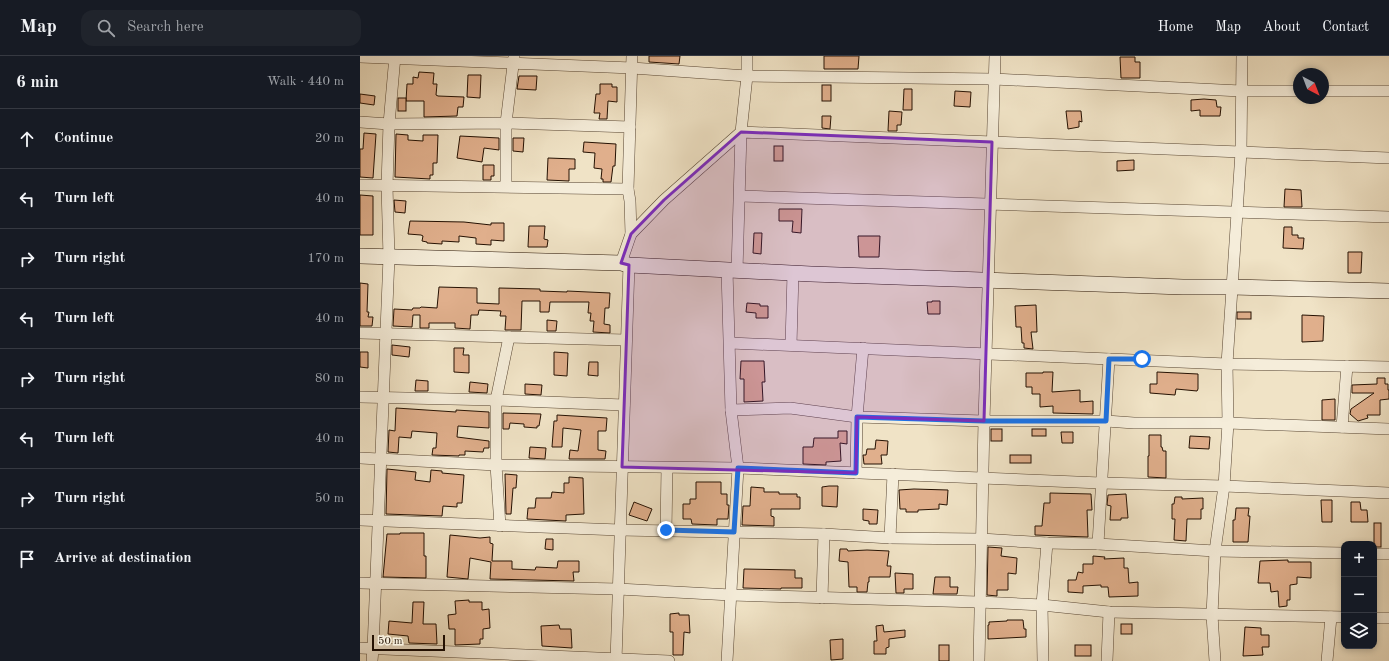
<!DOCTYPE html>
<meta charset="utf-8">
<style>
body{margin:0;font-family:"Old Standard TT",serif;background:#20242c;color:#f1f3f6}
.controls{position:absolute;right:12px;bottom:12px;display:grid;overflow:hidden;border-radius:8px;box-shadow:0 2px 6px #0003}
.controls button{width:36px;height:36px;display:grid;place-items:center;padding:0;border:0;border-bottom:1px solid #363941;background:#171b24;color:#f1f3f6;font:20px sans-serif}
.compass{position:absolute;left:933px;top:12px;width:36px;height:36px;border-radius:50%;background:#171b24;box-shadow:0 2px 6px #0003;rotate:138deg}
.scale{position:absolute;left:12px;bottom:10px;width:73px;box-sizing:border-box;padding-left:4px;border:2px solid #251102;border-top:0;font-size:11px;line-height:14px;white-space:nowrap;color:#251102;-webkit-text-stroke:3px #f5edda;paint-order:stroke}
.stop{position:absolute;width:12px;height:12px;margin:-9px;border:3px solid #1a73e8;border-radius:50%;background:#fff}
.stop.end{background:#1a73e8;border-color:#fff;box-shadow:0 1px 4px #0008}
.list{margin:0;padding:0;list-style:none}
h2{display:flex;justify-content:space-between;align-items:center;height:52px;margin:0;padding:0 16px;font-size:17px}
h2 small{font-size:13px;font-weight:400;color:#9ea1a6}
.list li{display:grid;grid-template-columns:26px 1fr auto;gap:12px;align-items:center;box-sizing:border-box;height:60px;padding:0 16px;border-top:1px solid #363941}
.list b{display:block;font-size:15px;white-space:nowrap}
.list em{font-size:13px;font-style:normal;color:#9ea1a6}
.icon{flex:none;width:22px;height:22px;fill:none;stroke:currentColor;stroke-width:2;stroke-linecap:round;stroke-linejoin:round}
.map{position:relative;flex:none;width:1029px;height:605px;overflow:hidden}
header{display:flex;align-items:center;gap:24px;box-sizing:border-box;height:56px;padding:0 20px;background:#171b24;border-bottom:1px solid #363941}
header strong{font-size:19px}
nav{display:flex;gap:22px;margin-inline-start:auto;font-size:14px}
.search{width:280px;height:36px;background:#20242c;display:flex;align-items:center;gap:10px;box-sizing:border-box;padding:0 14px;border-radius:12px;color:#9ea1a6;font-size:15px}
main{display:flex}
aside{flex:1;background:#171b24}
.map>svg:first-child{display:block}
.building{fill:#e0af8c;stroke:#251102}
.lines{fill:none;stroke-linecap:round;stroke-linejoin:round}
.street-casing{stroke:#584633;stroke-width:12}
.secondary-casing{stroke:#251102;stroke-width:16}
.street{stroke:#f5edda;stroke-width:11}
.secondary{stroke:#f5edda;stroke-width:15}
.route{stroke:#1a73e8;stroke-width:5}
.marked{fill:#7b2cbf;fill-opacity:0.2;stroke:#7b2cbf;stroke-width:3;stroke-linejoin:round}
</style>
<header>
<strong>Map</strong>
<div class="search"><svg class="icon" aria-label="search" viewBox="0 0 24 24"><circle cx="10" cy="10" r="6"/><path d="M15 15l6 6"/></svg>Search here</div>
<nav><a>Home</a><a>Map</a><a>About</a><a>Contact</a></nav>
</header>
<main>
<aside>
<h2>6 min<small>Walk · 440 m</small></h2>
<ul class="list">
<li><svg class="icon" aria-label="ahead" viewBox="0 0 24 24"><path d="M12 20V5M6 11l6-6 6 6"/></svg><div><b>Continue</b></div><em>20 m</em></li>
<li><svg class="icon" aria-label="left" viewBox="0 0 24 24"><path d="M17 20v-9H6M10 6l-5 5 5 5"/></svg><div><b>Turn left</b></div><em>40 m</em></li>
<li><svg class="icon" aria-label="right" viewBox="0 0 24 24"><path d="M7 20v-9h11M14 6l5 5-5 5"/></svg><div><b>Turn right</b></div><em>170 m</em></li>
<li><svg class="icon" aria-label="left" viewBox="0 0 24 24"><path d="M17 20v-9H6M10 6l-5 5 5 5"/></svg><div><b>Turn left</b></div><em>40 m</em></li>
<li><svg class="icon" aria-label="right" viewBox="0 0 24 24"><path d="M7 20v-9h11M14 6l5 5-5 5"/></svg><div><b>Turn right</b></div><em>80 m</em></li>
<li><svg class="icon" aria-label="left" viewBox="0 0 24 24"><path d="M17 20v-9H6M10 6l-5 5 5 5"/></svg><div><b>Turn left</b></div><em>40 m</em></li>
<li><svg class="icon" aria-label="right" viewBox="0 0 24 24"><path d="M7 20v-9h11M14 6l5 5-5 5"/></svg><div><b>Turn right</b></div><em>50 m</em></li>
<li><svg class="icon" aria-label="arrive" viewBox="0 0 24 24"><path d="M6 21V4h12l-3 4 3 4H6"/></svg><div><b>Arrive at destination</b></div></li>
</ul>
</aside>
<div class="map">
<svg width="1029" height="605" viewBox="0 0 1029 605">
<rect width="100%" height="100%" fill="#f0e3c6"/>
<filter id="stains"><feTurbulence type="fractalNoise" baseFrequency=".005" numOctaves="4"/><feColorMatrix values="0 0 0 0 .2 0 0 0 0 .09 0 0 0 0 .02 0 0 0 .5 -.17"/></filter>
<radialGradient id="worn" r=".72"><stop offset=".6" stop-color="#630" stop-opacity="0"/><stop offset="1" stop-color="#630" stop-opacity=".3"/></radialGradient>
<!-- building -->
<g class="building">
<path d="M289,0H320L319,8L289,6Z"/>
<path d="M464,0H499L498,13H464Z"/>
<path d="M760,1H775V6H780V22H761Z"/>
<path d="M59,16L74,17L73,28H77L76,39L78,40L104,41L103,51H98L97,60L64,61V45H46L47,28H53V21L58,22Z"/>
<path d="M108,19H121L120,42L107,41Z"/>
<path d="M159,20H177L176,34L157,33Z"/>
<path d="M240,28H252V31H257V46L248,45L247,63H239L240,57H234L236,38H240Z"/>
<rect x="462" y="29" width="9" height="16"/>
<path d="M544,33H552V54H543Z"/>
<path d="M595,35L611,36L610,51L594,50Z"/>
<path d="M0,38L15,40L14,49L0,47Z"/>
<rect x="38" y="42" width="8" height="13"/>
<path d="M844,43L856,44L857,51H861L860,60H840V54L831,55V44Z"/>
<path d="M529,55L542,56L541,69H537V75H528Z"/>
<path d="M706,55H721L722,66L719,65V71L708,73Z"/>
<path d="M462,60H471L470,73L462,72Z"/>
<path d="M4,77L16,78L13,122L0,121V93H3Z"/>
<path d="M36,78L48,79V84L63,85V79H78L77,107H73V119H70V123L35,121Z"/>
<path d="M100,80L139,82V94L124,92L122,106L97,102Z"/>
<path d="M153,82H164L163,96L153,95Z"/>
<path d="M224,86L256,88L255,110H253L251,126H243V123H241L242,113L234,112L235,97L223,96Z"/>
<rect x="414" y="90" width="9" height="15"/>
<path d="M188,102L215,103V113H209V125L187,124Z"/>
<path d="M774,104V114L757,115V105Z"/>
<path d="M123,109H134V120H131V124H123Z"/>
<path d="M925,133L941,134L942,151H924Z"/>
<path d="M0,139L13,140V179H0Z"/>
<path d="M34,144L46,145L45,157L35,156Z"/>
<path d="M419,153H442L441,177L432,176L433,165H419Z"/>
<path d="M50,165L104,166L131,169V167H144V185L131,184V189L116,188V182L99,180V186L82,185V188L67,187V186L62,185L63,180L61,179L48,178Z"/>
<path d="M169,170H185L184,183L188,184L187,191H168Z"/>
<path d="M924,171H932V179H938V182H944L943,193L923,192Z"/>
<path d="M394,177H402L401,198L393,197Z"/>
<path d="M498,180H520L519,201H499Z"/>
<path d="M988,196H1002L1001,217H988Z"/>
<path d="M0,227L8,228L7,256H9L8,261H13L12,270H0Z"/>
<path d="M79,231L117,232V247L139,248V232L180,233V235L207,236V235L250,237L249,252H245L244,268L250,269V277L233,276L234,265H230L231,257H228L229,246H190L189,256H180V245H162L161,274H145L146,260H140L141,255L119,254L118,259H111L110,273L95,272V267H69V272H60V259H53L52,271L33,270L34,253L52,254L53,252H60L61,251L77,252Z"/>
<path d="M572,245H580V258H568L567,246H572Z"/>
<path d="M387,247L400,248V250H408V262H396V257L386,256Z"/>
<path d="M676,249L677,276H671L673,293L664,292V287H662L661,271H656L655,250Z"/>
<rect x="877" y="256" width="14" height="7"/>
<path d="M942,259L964,260L963,285L942,286Z"/>
<path d="M187,264L197,265L196,275H187Z"/>
<path d="M32,289L50,291L49,301L32,299Z"/>
<path d="M94,292H104L103,299H109V317L94,316Z"/>
<path d="M0,296H8V312L0,311Z"/>
<path d="M194,296L208,297L207,320L194,319Z"/>
<path d="M381,305H404L405,326H402L403,345L384,346V323H380Z"/>
<path d="M229,306H238V320L228,319Z"/>
<path d="M683,316H693L692,336L720,334V346L733,345V358L693,357V350L680,351V338H672V331H666V317H683Z"/>
<path d="M797,316L838,318V333L837,335L816,333L815,339L790,337V328H797Z"/>
<path d="M1017,322H1025V328H1028V334H1029V343L1020,344V359H1007L1008,362L998,365L990,358L991,353L1014,337H992V329L1017,328Z"/>
<path d="M56,324L68,325V335H55Z"/>
<path d="M110,326L128,328L127,337L109,336Z"/>
<path d="M165,328L182,329L181,339L165,338Z"/>
<path d="M975,343V364H962V344Z"/>
<path d="M36,352L96,356V354L129,356V372L98,370L97,381L129,385V392H124L123,396L105,395V399H99V400L72,399L73,392H76L77,377L52,375L51,382L39,381L38,397L28,396L29,374L35,375Z"/>
<path d="M143,357L181,358L179,370H177V372L164,371V368L150,367L149,373H143Z"/>
<path d="M197,359L247,362L246,375H238V394L246,395L245,403H209L210,394L218,395L221,374L203,372L202,391H192L194,365H197Z"/>
<rect x="631" y="373" width="11" height="12"/>
<rect x="672" y="373" width="14" height="7"/>
<path d="M478,375H487V388L480,387L481,405L466,406V409L443,408V391H453L454,382H478Z"/>
<path d="M701,376H713V387H702Z"/>
<path d="M789,379H801V391H802L803,395H806V422L788,421V400H789Z"/>
<path d="M830,380L850,381L849,393L829,392Z"/>
<path d="M516,384L528,385L527,399H521L522,408H504L503,399H506L507,393H515Z"/>
<path d="M170,391L186,392L185,403L169,402Z"/>
<rect x="650" y="399" width="21" height="8"/>
<path d="M27,413L56,416L55,424L70,426L71,414L82,415V417L104,419L102,447H97V451L83,450L82,460L26,458Z"/>
<path d="M145,418L157,419L156,432H153L151,458H146Z"/>
<path d="M209,421L223,422L224,458L206,459V465L167,463L168,452H175L176,442H191L192,436L204,437V427H209Z"/>
<path d="M336,426H361V438H367V449H369L368,463H357V469L332,468L331,463H323V448H330V443H336Z"/>
<path d="M469,430H478L477,451L462,450V431Z"/>
<path d="M391,431L404,432V436H419V438H437V441H440V453H411V460L414,461V470L382,469L383,450H390Z"/>
<path d="M554,433L588,434L587,449L579,448V453L558,454V456H546V453H540L539,434Z"/>
<path d="M690,437L731,438L732,454H727L728,481L675,479V470H682L684,447H690Z"/>
<path d="M766,438L768,462H761V464H750L751,450L747,449L748,439Z"/>
<path d="M815,441H822V443L843,442V453H841V463H827L826,485L814,484L815,463H812V448H814Z"/>
<path d="M961,444H972V466H962Z"/>
<path d="M274,446L292,453L287,465L269,459Z"/>
<path d="M991,446H1000L1001,454H1007L1008,466H991Z"/>
<path d="M876,452H889L888,460H890L888,486H873V464H875Z"/>
<path d="M503,453L518,454L517,468H509V465L503,464Z"/>
<rect x="1014" y="467" width="7" height="24"/>
<path d="M40,477H64V500H66V522L23,521L27,478H40Z"/>
<path d="M90,479L120,482L130,481V487L133,488L132,505H152V513L175,514L176,511L197,512L198,505H219V516H213L214,525L130,523L131,506L110,502L108,523L87,521Z"/>
<path d="M186,483H193V494L185,493Z"/>
<path d="M628,491L642,492L641,500L657,502L656,518L648,517V534H637V540L627,539Z"/>
<path d="M480,493H487L488,495L507,494L529,495L527,510H531L530,521H509V526H508L507,536H497V531H489L488,506L479,505Z"/>
<path d="M733,500L745,501L744,503L764,502V512H768L769,527L778,526V540L749,541L748,531H741V529L723,530V537L708,536V524H716L718,516L723,517V508H733Z"/>
<path d="M928,504V506H951V522L937,521V528L930,529V544H927V550L919,551L918,535L911,536L910,527H898L900,505Z"/>
<path d="M384,513L435,514V522H442V532H421V533L383,532Z"/>
<path d="M535,517L553,518V533H544V537H536Z"/>
<path d="M575,521H590V531H598L597,538H573Z"/>
<path d="M109,544V546H122V554L129,553L130,572L123,573V583H120V588L95,589V573H89L88,559L96,558L95,545Z"/>
<path d="M53,546H64L63,568H76L77,588L49,587L48,580L28,578L29,565L52,567Z"/>
<path d="M319,557V559H329L330,577L324,576L323,599H313V576H310V558Z"/>
<path d="M647,564H663L664,573H666V581L628,583V569H629V566L647,565Z"/>
<rect x="761" y="568" width="11" height="10"/>
<path d="M199,569L200,573H211L212,592L182,590L181,570Z"/>
<path d="M523,569L524,576L545,574V581L529,583V591L526,592V598H514V585H517L516,570Z"/>
<path d="M885,571L901,572V579H909V591H902L903,599L883,600Z"/>
<path d="M483,583V603L471,604L470,584Z"/>
<rect x="579" y="589" width="10" height="16"/>
<rect x="715" y="589" width="16" height="11"/>
</g>
<g class="lines">
<defs>
<g id="street">
<path d="M0,1L272,12L387,20L634,23L881,35H939"/>
<path d="M963,35H1029"/>
<path d="M0,66L29,68L146,67L270,71"/>
<path d="M0,129L268,133"/>
<path d="M146,130V67L154,1"/>
<path d="M380,140L1029,161"/>
<path d="M271,178L304,144L381,76L387,20V0"/>
<path d="M261,207L271,178L270,145L268,133L272,0"/>
<path d="M367,214L371,354L378,412L367,605"/>
<path d="M377,215L381,76L1029,102"/>
<path d="M0,277L266,284"/>
<path d="M370,287L867,308L1029,311"/>
<path d="M431,289L433,217"/>
<path d="M0,341L136,344L264,349"/>
<path d="M371,354L430,352L497,361L624,365H746L774,367H868L1029,373"/>
<path d="M982,371L987,310"/>
<path d="M0,402L136,409L378,412L741,427L864,430L1029,437"/>
<path d="M496,417L497,361L503,292"/>
<path d="M0,464L260,474L464,478L530,482L621,483L687,487L738,488L855,495L984,497"/>
<path d="M140,470L136,409V344L149,281"/>
<path d="M306,475L307,412"/>
<path d="M530,482L533,418"/>
<path d="M738,488L749,303"/>
<path d="M1014,498H1029"/>
<path d="M0,527L258,533L371,539L619,546L682,549L749,556L984,561"/>
<path d="M462,542L464,478"/>
<path d="M1014,562H1029"/>
<path d="M0,592L309,605"/>
<path d="M12,605L13,593L29,201L27,130L29,68L35,0"/>
<path d="M256,605L269,209"/>
<path d="M619,605L624,365L635,0"/>
<path d="M683,605L682,549L687,487"/>
<path d="M747,605L749,556"/>
<path d="M855,605L852,559L855,495L864,430L868,367L867,308L881,96L882,0"/>
<path d="M967,605L971,561"/>
</g>
<path id="secondary" d="M0,200L261,207L269,209L451,218L823,231H871L1029,235"/>
</defs>
<!-- street casing -->
<use href="#street" class="street-casing"/>
<!-- secondary casing -->
<use href="#secondary" class="secondary-casing"/>
<!-- street -->
<use href="#street" class="street"/>
<!-- secondary -->
<use href="#secondary" class="secondary"/>
</g>
<g class="lines">
<!-- route -->
<path class="route" d="M306,474L374,476L378,412L496,417L497,361L624,365H746L749,303H782"/>
</g>
<!-- marked area -->
<path class="marked" d="M381,76L632,86L624,365L497,361L496,417L262,411L269,209L261,207L271,178L304,144Z"/>
<rect width="100%" height="100%" filter="url(#stains)"/>
<rect width="100%" height="100%" fill="url(#worn)"/>
</svg>
<div class="controls">
<button>+</button>
<button>−</button>
<button><svg class="icon" aria-label="layers" viewBox="0 0 24 24"><path d="M12 4l9 5-9 5-9-5zM3 14l9 5 9-5"/></svg></button>
</div>
<svg class="compass" viewBox="-18 -18 36 36"><path d="M0-13l5 13h-10z" fill="#e53935"/><path d="M0 13l5-13h-10z" fill="#9ea1a6"/></svg>
<div class="scale">50 m</div>
<div class="stop" style="left:782px;top:303px"></div>
<div class="stop end" style="left:306px;top:474px"></div>
</div>
</main>
